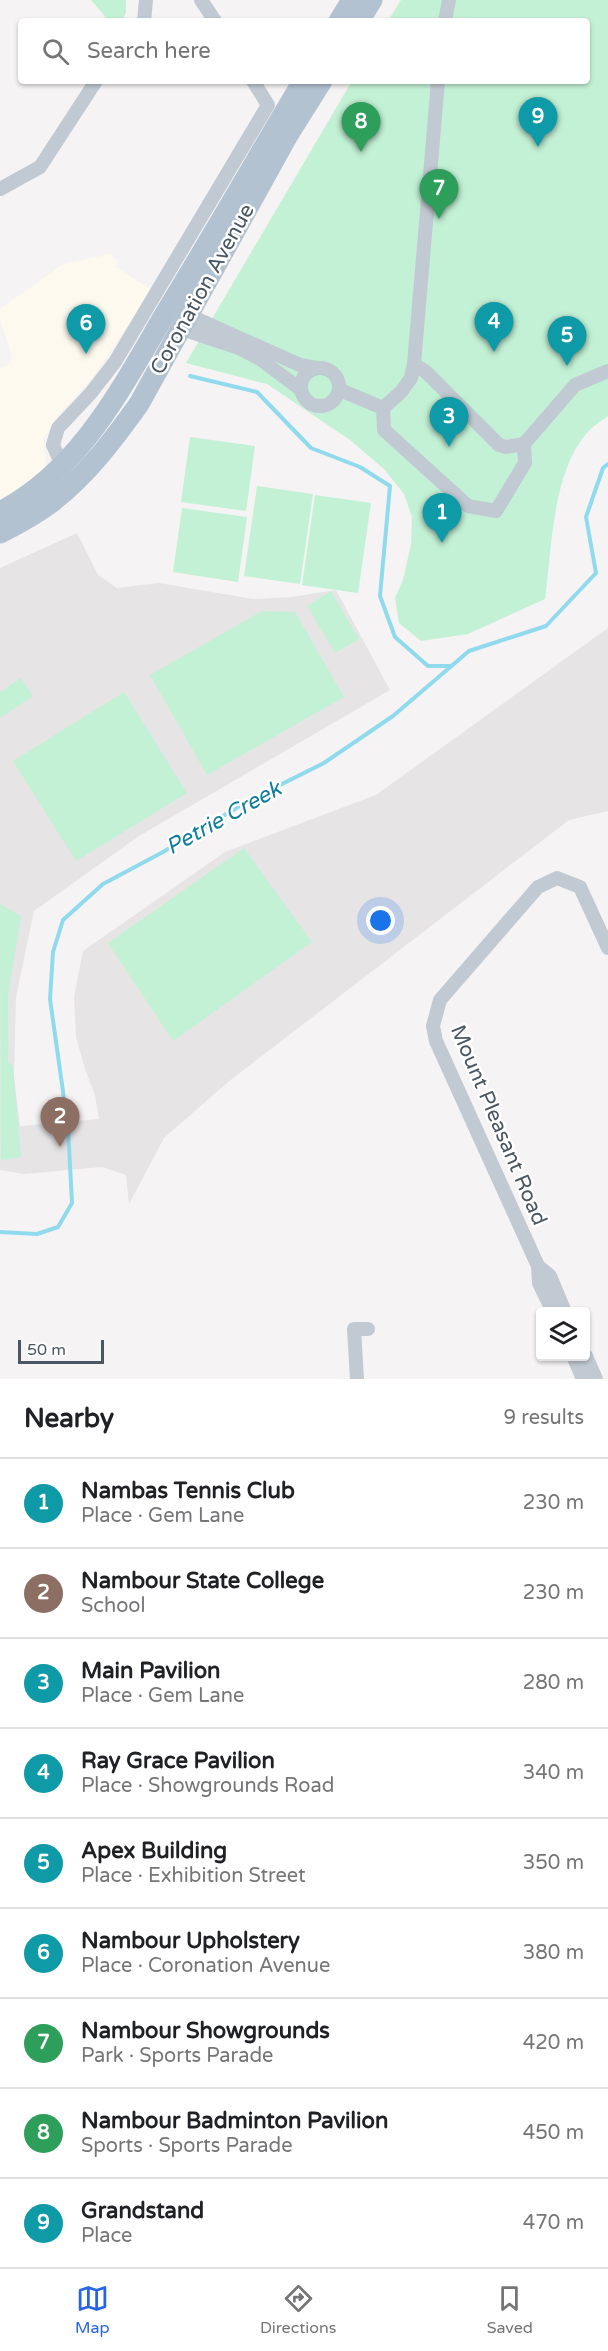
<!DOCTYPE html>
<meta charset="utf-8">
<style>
body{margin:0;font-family:"Varela Round",sans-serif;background:#f6f6f6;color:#202124}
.controls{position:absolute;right:18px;bottom:18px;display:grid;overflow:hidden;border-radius:6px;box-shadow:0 2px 4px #0004}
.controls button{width:54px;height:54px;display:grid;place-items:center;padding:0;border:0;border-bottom:2px solid #e0e0e0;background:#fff;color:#202124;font:30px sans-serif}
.scale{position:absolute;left:18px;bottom:15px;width:86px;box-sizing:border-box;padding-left:6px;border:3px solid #4a5661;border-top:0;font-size:16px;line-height:21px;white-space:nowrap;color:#4a5661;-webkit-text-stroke:4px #fff;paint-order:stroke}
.you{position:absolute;left:381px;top:921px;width:21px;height:21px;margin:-15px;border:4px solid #fff;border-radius:50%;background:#1a73e8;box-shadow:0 0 0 9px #1a73e833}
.badge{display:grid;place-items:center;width:39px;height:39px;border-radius:50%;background:#2563eb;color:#fff;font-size:20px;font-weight:700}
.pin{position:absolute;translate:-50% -50px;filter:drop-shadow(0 2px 3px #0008)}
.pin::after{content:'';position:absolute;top:32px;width:21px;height:18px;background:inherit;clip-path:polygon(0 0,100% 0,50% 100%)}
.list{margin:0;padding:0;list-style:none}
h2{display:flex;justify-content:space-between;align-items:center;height:78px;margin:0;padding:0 24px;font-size:26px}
h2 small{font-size:20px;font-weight:400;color:#757577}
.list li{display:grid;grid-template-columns:39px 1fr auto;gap:18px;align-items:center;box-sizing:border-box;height:90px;padding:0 24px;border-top:2px solid #e0e0e0}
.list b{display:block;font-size:22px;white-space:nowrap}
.list p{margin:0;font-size:20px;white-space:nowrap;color:#757577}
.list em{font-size:20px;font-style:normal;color:#757577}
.icon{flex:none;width:33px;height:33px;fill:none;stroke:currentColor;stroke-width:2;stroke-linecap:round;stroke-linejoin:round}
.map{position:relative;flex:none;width:608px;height:1379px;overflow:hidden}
.search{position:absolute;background:#fff;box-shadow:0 2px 4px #0004;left:18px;right:18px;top:18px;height:66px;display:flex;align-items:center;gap:15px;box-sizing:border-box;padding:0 21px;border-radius:6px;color:#757577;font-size:22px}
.sheet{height:888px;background:#fff}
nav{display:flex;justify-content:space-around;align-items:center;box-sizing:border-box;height:84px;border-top:2px solid #e0e0e0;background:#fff;font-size:16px;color:#757577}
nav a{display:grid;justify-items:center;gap:3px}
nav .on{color:#2563eb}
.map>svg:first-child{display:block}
.commercial{fill:#fdf9ef}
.education{fill:#e6e4e5}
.green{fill:#c3f1d5}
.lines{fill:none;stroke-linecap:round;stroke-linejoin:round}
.stream{stroke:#90daee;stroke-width:4}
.minor{stroke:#c1cad2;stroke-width:14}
.primary{stroke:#b3c2d1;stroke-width:21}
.labels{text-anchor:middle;stroke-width:5;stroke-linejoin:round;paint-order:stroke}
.street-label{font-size:21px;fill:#4a5661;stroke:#fff}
.water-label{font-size:22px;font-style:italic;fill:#0c7c9b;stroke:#fff}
</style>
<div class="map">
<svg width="608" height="1379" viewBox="0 0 608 1379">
<rect width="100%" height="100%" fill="#f5f3f3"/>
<!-- commercial -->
<path class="commercial" d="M111,254L119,262L116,267L152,290L93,377L54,421L48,432L44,439L46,468L0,507V368L10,364L12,356L0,320V309L63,264Z"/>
<!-- education -->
<path class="education" d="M77,533L98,575L117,588L159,583L253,599L292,597L336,590L390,690L139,836L34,911L16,997L14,1077L20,1126L99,1119L95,1095L85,1069L76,1037L74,997L83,951L225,852L376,795L608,628V811L569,820L228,1082L164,1138L129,1204L126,1175L102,1167L24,1174L0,1170V568Z"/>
<!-- green -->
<g class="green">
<path d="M91,0H126V12L123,20L109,21Z"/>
<path d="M401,0H608V416C601,421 592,427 586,434C552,474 552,548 545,599L468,634L421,641L399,623L395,598L403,580L411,544L412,517L404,494L384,469L350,440L267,384L186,363L352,81H587V21H388Z"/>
<path d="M190,437L255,446L246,511L181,502Z"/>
<path d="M257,486L313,494L300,584L244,576Z"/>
<path d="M315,495L371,503L358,593L302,585Z"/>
<path d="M182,508L247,517L238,582L173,572Z"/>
<path d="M331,591L359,639L335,653L307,606Z"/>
<path d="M262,611L295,612L344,697L207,775L150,675Z"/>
<path d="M21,678L33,696L0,718V692Z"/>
<path d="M124,692L187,793L76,861L13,761Z"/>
<path d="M244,848L312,942L173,1041L108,943Z"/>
<path d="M0,904L21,916L8,995V1062L13,1066L21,1157L1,1160Z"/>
</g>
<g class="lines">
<!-- stream -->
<g class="stream">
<path d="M190,376L257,392L311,448L360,467L390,486L380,596L395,637L428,666H451"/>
<path d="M0,1232L37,1234L58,1227L72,1203L68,1127L50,999L53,952L63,920L103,884L163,852L248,801L324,763L393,716L469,651L546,626L596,573L586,517L603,468L608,464"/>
</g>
<!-- minor -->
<g class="minor">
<path d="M201,0L215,21"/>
<path d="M144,21L146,0"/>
<path d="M445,21L449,0"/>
<path d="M0,189L40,167L96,81"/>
<path d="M184,319H197L300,365L317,368"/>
<path d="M184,319L191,332L239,348L260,359L300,389"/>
<path d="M414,364L426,372L499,445L506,447L524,444"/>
<circle cx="320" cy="387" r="19"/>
<path d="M340,390L383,408L401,392L411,378L414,364L438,81"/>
<path d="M383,408L384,430L468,506L496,511L525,463L524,444"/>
<path d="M524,444L575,385L608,371"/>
<path d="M64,470L53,445L58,428L90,394L115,362L268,105L253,81"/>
<path d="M538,1266L550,1276L565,1312"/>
<path d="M553,1312L539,1283L538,1266L436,1041L433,1026L440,1000L538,887L557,878L580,887L608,948"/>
<path d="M573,1356L583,1379"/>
<path d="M586,1356L596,1379"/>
<path d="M357,1379L354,1329H368"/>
</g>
<!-- primary -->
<g class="primary">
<path d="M339,21L352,0"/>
<path d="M359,21L372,0"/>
<path d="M0,512C84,468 124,382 171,304C216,230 259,155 303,81"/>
<path d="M0,533C18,524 36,514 52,502C87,475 114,439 139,404L288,135L322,81"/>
</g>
</g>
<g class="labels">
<!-- street labels -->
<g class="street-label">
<text transform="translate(202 289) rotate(-61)" y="7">Coronation Avenue</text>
<text transform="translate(499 1125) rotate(67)" y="7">Mount Pleasant Road</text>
</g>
<!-- water labels -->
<g class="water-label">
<text transform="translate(223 817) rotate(-29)" y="8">Petrie Creek</text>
</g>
</g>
</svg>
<div class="controls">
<button><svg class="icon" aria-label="layers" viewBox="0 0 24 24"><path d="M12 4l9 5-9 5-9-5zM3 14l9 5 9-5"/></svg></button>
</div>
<div class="scale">50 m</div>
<div class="you"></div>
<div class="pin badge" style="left:442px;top:543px;background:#0f9aa8">1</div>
<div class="pin badge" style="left:60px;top:1147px;background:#8d6e63">2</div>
<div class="pin badge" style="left:449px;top:447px;background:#0f9aa8">3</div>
<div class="pin badge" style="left:494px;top:352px;background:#0f9aa8">4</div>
<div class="pin badge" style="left:567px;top:366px;background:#0f9aa8">5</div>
<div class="pin badge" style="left:86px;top:354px;background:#0f9aa8">6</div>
<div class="pin badge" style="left:439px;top:219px;background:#2e9e5b">7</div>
<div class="pin badge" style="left:361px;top:152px;background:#2e9e5b">8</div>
<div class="pin badge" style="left:538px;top:147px;background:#0f9aa8">9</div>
<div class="search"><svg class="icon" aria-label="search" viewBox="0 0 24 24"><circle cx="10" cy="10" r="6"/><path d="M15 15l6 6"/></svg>Search here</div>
</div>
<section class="sheet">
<h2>Nearby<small>9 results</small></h2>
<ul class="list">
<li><span class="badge" style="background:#0f9aa8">1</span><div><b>Nambas Tennis Club</b><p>Place · Gem Lane</p></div><em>230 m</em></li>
<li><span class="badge" style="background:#8d6e63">2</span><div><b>Nambour State College</b><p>School</p></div><em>230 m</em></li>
<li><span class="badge" style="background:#0f9aa8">3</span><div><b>Main Pavilion</b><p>Place · Gem Lane</p></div><em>280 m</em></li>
<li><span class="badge" style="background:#0f9aa8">4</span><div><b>Ray Grace Pavilion</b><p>Place · Showgrounds Road</p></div><em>340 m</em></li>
<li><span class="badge" style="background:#0f9aa8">5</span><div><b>Apex Building</b><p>Place · Exhibition Street</p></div><em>350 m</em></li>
<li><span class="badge" style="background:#0f9aa8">6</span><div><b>Nambour Upholstery</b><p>Place · Coronation Avenue</p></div><em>380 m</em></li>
<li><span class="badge" style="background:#2e9e5b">7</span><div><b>Nambour Showgrounds</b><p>Park · Sports Parade</p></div><em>420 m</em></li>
<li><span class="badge" style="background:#2e9e5b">8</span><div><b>Nambour Badminton Pavilion</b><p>Sports · Sports Parade</p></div><em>450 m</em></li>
<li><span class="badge" style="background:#0f9aa8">9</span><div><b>Grandstand</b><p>Place</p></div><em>470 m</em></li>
</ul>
</section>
<nav>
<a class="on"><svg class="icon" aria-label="map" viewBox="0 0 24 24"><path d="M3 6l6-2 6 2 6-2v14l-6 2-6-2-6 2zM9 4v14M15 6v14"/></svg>Map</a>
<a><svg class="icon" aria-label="directions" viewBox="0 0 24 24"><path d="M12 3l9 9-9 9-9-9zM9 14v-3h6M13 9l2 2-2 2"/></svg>Directions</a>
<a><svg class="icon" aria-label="saved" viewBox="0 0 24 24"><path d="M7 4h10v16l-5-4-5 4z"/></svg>Saved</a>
</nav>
